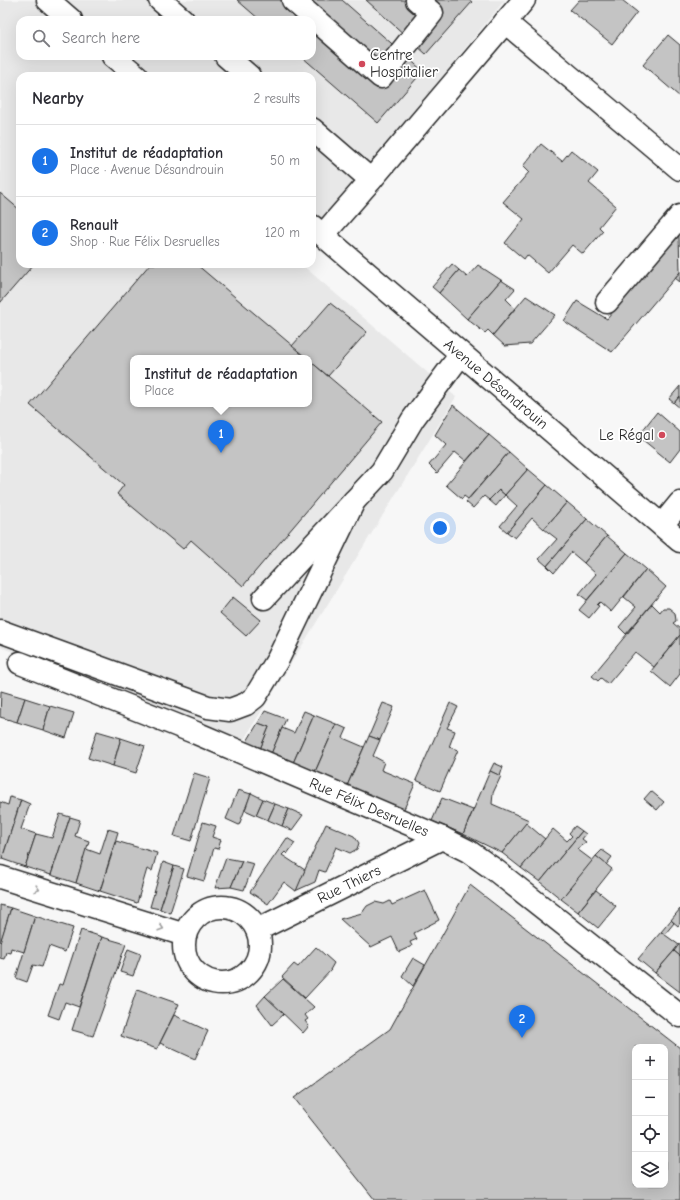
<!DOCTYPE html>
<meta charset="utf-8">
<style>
body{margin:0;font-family:"Comic Neue",sans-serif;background:#f2f2f3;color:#2b2b33}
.controls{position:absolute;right:12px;bottom:12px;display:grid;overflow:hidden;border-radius:8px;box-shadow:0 4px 16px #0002}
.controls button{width:36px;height:36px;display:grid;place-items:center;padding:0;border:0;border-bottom:1px solid #e1e1e2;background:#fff;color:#2b2b33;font:20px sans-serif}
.you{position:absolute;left:440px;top:528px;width:14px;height:14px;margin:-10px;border:3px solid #fff;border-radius:50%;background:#1a73e8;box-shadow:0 0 0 6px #1a73e833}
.badge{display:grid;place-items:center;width:26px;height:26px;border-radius:50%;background:#1a73e8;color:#fff;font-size:13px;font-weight:700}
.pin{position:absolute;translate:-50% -33px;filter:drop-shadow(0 1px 2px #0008)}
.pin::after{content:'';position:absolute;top:21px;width:14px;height:12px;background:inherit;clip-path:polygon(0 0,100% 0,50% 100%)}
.popup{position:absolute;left:130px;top:355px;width:182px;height:52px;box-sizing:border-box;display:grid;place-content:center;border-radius:8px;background:#fff;filter:drop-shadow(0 1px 3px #0005);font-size:13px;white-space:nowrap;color:#7c7c81}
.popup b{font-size:15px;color:#2b2b33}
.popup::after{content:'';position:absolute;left:50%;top:100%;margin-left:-8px;border:8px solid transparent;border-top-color:#fff}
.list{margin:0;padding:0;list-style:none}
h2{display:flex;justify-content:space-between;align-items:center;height:52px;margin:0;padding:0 16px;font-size:17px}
h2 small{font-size:13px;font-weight:400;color:#7c7c81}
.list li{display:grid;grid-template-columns:26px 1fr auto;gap:12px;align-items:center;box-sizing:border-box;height:72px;padding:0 16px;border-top:1px solid #e1e1e2}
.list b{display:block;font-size:15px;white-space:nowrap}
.list p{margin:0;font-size:13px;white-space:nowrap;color:#7c7c81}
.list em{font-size:13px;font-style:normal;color:#7c7c81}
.icon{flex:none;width:22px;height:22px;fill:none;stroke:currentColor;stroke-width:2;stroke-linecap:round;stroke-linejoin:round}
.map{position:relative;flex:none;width:680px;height:1200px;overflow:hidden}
.search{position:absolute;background:#fff;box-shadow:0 4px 16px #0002;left:16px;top:16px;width:300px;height:44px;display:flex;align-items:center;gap:10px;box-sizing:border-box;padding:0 14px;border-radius:12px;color:#7c7c81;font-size:15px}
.panel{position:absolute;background:#fff;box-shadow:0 4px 16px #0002;left:16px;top:72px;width:300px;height:196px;border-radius:12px}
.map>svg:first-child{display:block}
.built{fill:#e8e8e8;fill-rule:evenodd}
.building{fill:#c4c4c4;stroke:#2b2b2b;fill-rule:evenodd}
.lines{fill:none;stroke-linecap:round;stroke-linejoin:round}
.minor-casing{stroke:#2b2b2b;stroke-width:25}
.major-casing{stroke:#2b2b2b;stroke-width:25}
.minor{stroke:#fff;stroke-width:22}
.major{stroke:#fff;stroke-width:22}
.oneway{stroke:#a0a0a0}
.poi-dot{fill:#d1495b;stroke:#fff;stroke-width:1.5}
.labels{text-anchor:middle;stroke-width:3.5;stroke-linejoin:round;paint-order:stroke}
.poi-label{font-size:15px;fill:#2b2b2b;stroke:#fff;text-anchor:start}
.street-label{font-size:15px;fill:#2b2b2b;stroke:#fff}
</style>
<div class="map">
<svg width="680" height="1200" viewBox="0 0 680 1200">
<rect width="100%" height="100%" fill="#f7f7f7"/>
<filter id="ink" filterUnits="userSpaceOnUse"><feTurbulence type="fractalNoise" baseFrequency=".025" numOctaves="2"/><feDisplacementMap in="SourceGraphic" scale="8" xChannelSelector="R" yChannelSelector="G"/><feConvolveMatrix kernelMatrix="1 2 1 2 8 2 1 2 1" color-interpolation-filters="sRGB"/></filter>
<g filter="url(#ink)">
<!-- built -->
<path class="built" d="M0,0H505L333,209L312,239V76H20V264H301L456,397L243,741L0,647ZM20,20H312V56H20ZM133,358H309V404H133Z"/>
<!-- building -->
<g class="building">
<path d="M237,0H342L423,71L378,123L301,56H312V20H260Z"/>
<path d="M366,0H469L472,2L426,54Z"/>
<path d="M579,0H622L637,12L612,44L570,10Z"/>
<path d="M668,35L680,45V97L643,65Z"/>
<path d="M541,144L562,161L571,150L598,172L589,183L616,206L599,227L603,231L583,254L572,245L548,273L527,255L524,259L505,243L524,219L503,202L529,172L523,166Z"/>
<path d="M0,193L20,210V264H34L0,303Z"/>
<path d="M679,235L680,272L612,352L564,321L577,301L607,319Z"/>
<path d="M150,264H196L307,358H133V404H309V360L382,422L243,586L191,540L183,549L117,494L124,485L30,405Z"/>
<path d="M452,264L459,270L439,293L432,287Z"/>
<path d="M478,265L501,280L467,319L439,293L459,270L467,277Z"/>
<path d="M680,272V282L675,278Z"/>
<path d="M501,280L515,289L506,299L515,308L493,335L488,330L485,333L467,319Z"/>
<path d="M526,296L555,315L530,344L505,346L493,335Z"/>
<path d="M330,303L367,332L328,376L292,346Z"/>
<path d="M680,386V396L674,403L669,399Z"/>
<path d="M680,396V408L674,403Z"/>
<path d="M453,405L489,435L466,461L455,452L437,473L429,465L446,445L435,435Z"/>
<path d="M657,412L680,432V449L670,462L638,436Z"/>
<path d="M489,435L509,452L468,499L464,496L462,499L446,485Z"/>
<path d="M509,452L528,469L505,495L499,490L489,500L484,496L473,508L466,502Z"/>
<path d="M528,469L547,485L507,532L500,526L517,506L505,495Z"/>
<path d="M547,485L567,502L544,529L532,518L515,538L507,532Z"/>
<path d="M499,490L505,495L496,506L489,500Z"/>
<path d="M567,502L587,519L547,566L539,559L557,539L544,529Z"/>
<path d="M587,519L607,536L584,563L571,552L554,573L547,566Z"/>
<path d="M607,536L627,553L587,600L579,594L596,574L584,563Z"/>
<path d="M627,553L646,569L611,612L600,602L597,605L599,606L589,618L579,610Z"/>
<path d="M646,569L666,587L626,634L619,627L636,607L624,597Z"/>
<path d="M233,597L261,620L246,636L220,613Z"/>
<path d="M652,604L660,612L663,608H669L675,613L676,621L673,623L680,629V635L654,667L635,652L608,684L601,678L598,681L592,676Z"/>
<path d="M680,635V674L670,687L651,671Z"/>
<path d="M1,691L25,698L17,722L0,717Z"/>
<path d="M25,698L50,706L43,730L17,722Z"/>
<path d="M383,703L394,707L380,740L369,736Z"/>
<path d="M450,703L458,707L447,728L455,731L449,747L458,750L440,791L416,780Z"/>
<path d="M50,706L74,713L66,738L43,730Z"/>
<path d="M265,711L286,719L271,754L260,749L269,727L258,723Z"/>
<path d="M304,711L314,715L293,763L271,754L282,728L294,733Z"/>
<path d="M314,715L336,724L315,772L293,763Z"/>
<path d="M258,723L269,727L260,749L246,743Z"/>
<path d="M336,724L347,729L343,738L364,747L347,786L315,772Z"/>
<path d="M97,731L121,738L113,766L88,758Z"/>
<path d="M369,736L380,740L373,756L384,762L381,770L415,784L404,809L347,786Z"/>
<path d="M121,738L145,746L136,773L113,766Z"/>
<path d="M494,763L503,767L500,776L490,771Z"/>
<path d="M490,771L501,776L493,793L492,804L529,820L502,853L463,834Z"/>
<path d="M194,773L210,778L191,841L174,836Z"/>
<path d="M238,790L251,794L239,825L226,819Z"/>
<path d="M651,791L664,802L657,810L644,799Z"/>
<path d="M251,793L263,799L256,815L245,810Z"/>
<path d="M10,797L21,800L2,859H0V802L8,805Z"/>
<path d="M442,798L473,810L463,834L432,821Z"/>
<path d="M263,799L275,804L268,820L256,815Z"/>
<path d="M21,800L30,804L21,829L36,834L25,867L2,859Z"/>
<path d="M275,804L289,809L282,826L268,820Z"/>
<path d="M289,809L303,815L292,830L282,826Z"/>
<path d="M60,814L70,817L51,875L25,867L36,834L52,838Z"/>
<path d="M70,817L80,820L75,836L89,841L76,883L51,875Z"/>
<path d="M203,822L216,826L212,837L221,840L218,849L214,848L204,881L187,876Z"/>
<path d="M526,823L545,839L521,868L502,853Z"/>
<path d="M326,824L354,836L359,843L357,849L350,853L336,847L325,872L319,870L315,882L295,891Z"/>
<path d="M575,826L582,831L540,882L521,868L553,829L567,841L572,836L569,833Z"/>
<path d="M108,829L118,832L100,891L76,883L86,849L100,854Z"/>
<path d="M582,831L586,834L582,839L586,842L577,849L593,861L561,899L540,882Z"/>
<path d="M287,838L295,843L287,854L285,852L282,855L305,870L296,891L284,882L268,904L250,892Z"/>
<path d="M116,841L157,853L152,871L147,869L137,903L100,891Z"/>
<path d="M602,850L612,857L606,865L596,856Z"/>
<path d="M596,856L612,869L578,912L561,899Z"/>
<path d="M226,858L242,861L231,887L215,888Z"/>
<path d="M242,861L254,864L244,890L231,887Z"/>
<path d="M163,862L174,866L160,909L150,907Z"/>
<path d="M174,866L184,869L170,913L160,909Z"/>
<path d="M470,885L680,1048V1200H375L294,1098L390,1029ZM635,1047H665V1185H635Z"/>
<path d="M425,890L439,920L414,933L417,939L410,942L412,946L399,952L392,937L371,947L340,919L362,913L367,906L375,902L384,904L390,901L392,905Z"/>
<path d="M596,890L616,906L598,928L578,912Z"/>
<path d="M0,905L11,908L1,941L0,940Z"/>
<path d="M11,908L35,916L24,952L11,948L10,953L6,952L4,959L0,958V943Z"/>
<path d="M680,909V923L678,926L671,920Z"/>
<path d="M35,916L73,928L65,952L49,946L42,967L33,965L27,982L16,978Z"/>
<path d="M671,920L674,923L665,934L661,932Z"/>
<path d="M81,930L102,937L79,1007L65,1002L59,1019L48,1015L59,984L63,985Z"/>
<path d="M661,932L679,945L655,973L638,959Z"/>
<path d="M102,937L126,944L93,1036L72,1030Z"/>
<path d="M680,943V956L674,951Z"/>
<path d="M316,947L334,963L330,970H331L305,998L282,977L294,964L298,967Z"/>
<path d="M128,949L141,954L133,976L120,972Z"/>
<path d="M674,951L680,956V992L655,973Z"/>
<path d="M413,958L425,965L413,986L402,976Z"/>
<path d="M283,979L314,1007L305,1015L308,1019L305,1021L309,1026L303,1033L265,996Z"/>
<path d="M137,989L179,1004L157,1049L121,1036Z"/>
<path d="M265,996L284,1014L272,1025L257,1005Z"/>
<path d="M174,1015L208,1031L195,1059L160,1043Z"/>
</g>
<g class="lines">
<defs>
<g id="minor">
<path d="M160,0L183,20"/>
<path d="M293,0L381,77L432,13L417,0"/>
<path d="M505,22L680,169"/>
<path d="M226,56L249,76"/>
<path d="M312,129L371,180L323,235"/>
<path d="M371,180L524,0"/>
<path d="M607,302L680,216"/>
<path d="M662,525L680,503"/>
<path d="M264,598L382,471L413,419L461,354"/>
<path d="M0,631L208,707L230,710L246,704L255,697L278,659L354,501"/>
<path d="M20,663L196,733L442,838L468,851L495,870L680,1016"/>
<path d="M0,877L185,935"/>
<circle cx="222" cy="945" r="38"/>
<path d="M257,930L442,838"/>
</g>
<g id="major">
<path d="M48,0L71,20"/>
<path d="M113,56L137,76"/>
<path d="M312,226L680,541"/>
</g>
</defs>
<!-- minor casing -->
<use href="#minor" class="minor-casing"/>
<!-- major casing -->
<use href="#major" class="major-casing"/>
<!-- minor -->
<use href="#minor" class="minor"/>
<!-- major -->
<use href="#major" class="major"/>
</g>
<!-- one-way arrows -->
<defs><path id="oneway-chevron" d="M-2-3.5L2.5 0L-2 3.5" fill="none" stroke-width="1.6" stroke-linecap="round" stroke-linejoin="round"/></defs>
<g class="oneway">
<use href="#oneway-chevron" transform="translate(37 889) rotate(17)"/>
<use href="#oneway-chevron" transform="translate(161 928) rotate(17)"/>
</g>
</g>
<!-- markers -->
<g class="poi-dot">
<circle cx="362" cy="64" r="4"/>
<circle cx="662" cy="435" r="4"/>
</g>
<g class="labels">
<!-- poi labels -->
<g class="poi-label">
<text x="370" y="60">Centre<tspan x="370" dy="17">Hospitalier</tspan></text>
<text x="654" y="440" text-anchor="end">Le Régal</text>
</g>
<!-- street labels -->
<g class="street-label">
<text transform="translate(496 384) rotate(40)" y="5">Avenue Désandrouin</text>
<text transform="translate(369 807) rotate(23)" y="5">Rue Félix Desruelles</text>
<text transform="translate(349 884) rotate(-26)" y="5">Rue Thiers</text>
</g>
</g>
</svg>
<div class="controls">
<button>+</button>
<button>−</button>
<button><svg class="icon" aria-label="locate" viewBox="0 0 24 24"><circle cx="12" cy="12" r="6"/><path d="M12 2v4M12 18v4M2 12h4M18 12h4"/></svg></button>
<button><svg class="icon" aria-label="layers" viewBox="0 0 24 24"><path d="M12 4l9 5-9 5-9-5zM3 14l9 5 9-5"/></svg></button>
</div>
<div class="you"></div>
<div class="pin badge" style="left:221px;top:453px">1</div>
<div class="popup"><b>Institut de réadaptation</b>Place</div>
<div class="pin badge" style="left:522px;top:1038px">2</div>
<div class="search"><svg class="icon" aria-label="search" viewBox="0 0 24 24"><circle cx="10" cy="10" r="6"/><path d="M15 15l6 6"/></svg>Search here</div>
<section class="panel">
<h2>Nearby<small>2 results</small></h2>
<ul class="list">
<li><span class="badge">1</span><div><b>Institut de réadaptation</b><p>Place · Avenue Désandrouin</p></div><em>50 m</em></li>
<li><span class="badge">2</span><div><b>Renault</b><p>Shop · Rue Félix Desruelles</p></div><em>120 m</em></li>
</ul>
</section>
</div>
